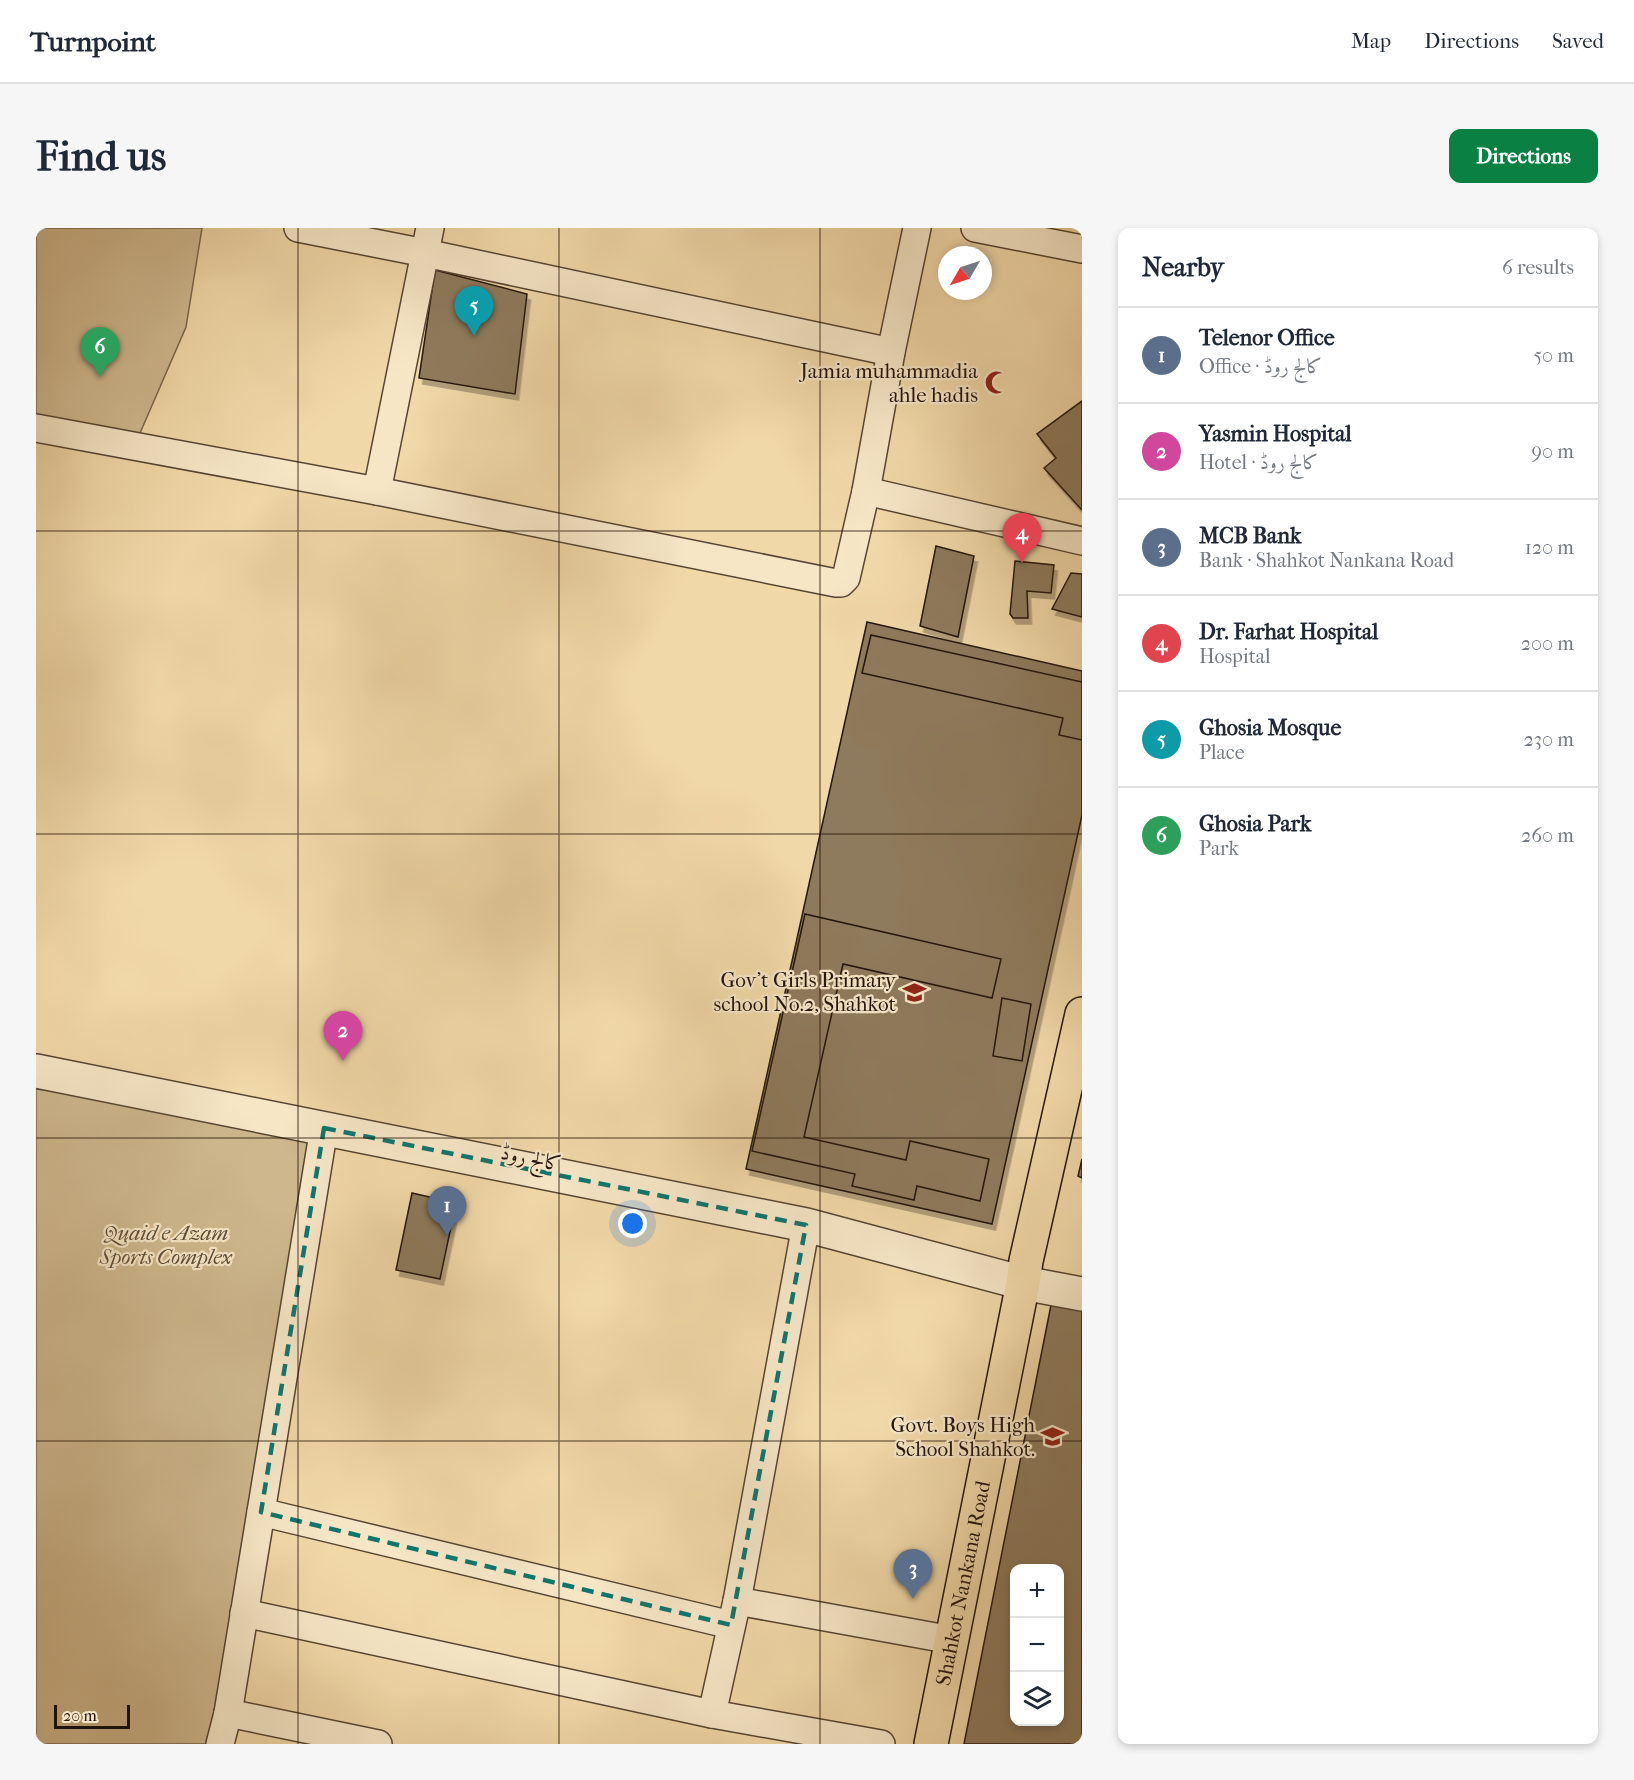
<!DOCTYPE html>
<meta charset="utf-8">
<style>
body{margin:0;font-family:"IM FELL French Canon",Amiri,serif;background:#f6f6f7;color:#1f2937}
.controls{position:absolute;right:18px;bottom:18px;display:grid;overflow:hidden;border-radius:12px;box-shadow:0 3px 9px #0003}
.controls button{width:54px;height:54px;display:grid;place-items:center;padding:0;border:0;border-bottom:2px solid #e0e1e3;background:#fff;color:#1f2937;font:30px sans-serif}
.compass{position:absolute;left:902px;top:18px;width:54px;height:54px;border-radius:50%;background:#fff;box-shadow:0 3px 9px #0003;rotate:231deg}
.scale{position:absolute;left:18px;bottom:15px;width:76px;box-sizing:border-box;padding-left:6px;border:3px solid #23140a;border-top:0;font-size:16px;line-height:21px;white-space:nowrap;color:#23140a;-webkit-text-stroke:4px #f6e6c6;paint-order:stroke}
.you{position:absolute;left:597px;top:996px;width:21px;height:21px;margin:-15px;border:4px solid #fff;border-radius:50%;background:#1a73e8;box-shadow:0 0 0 9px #1a73e833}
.badge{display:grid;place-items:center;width:39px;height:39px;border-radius:50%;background:#0b8043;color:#fff;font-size:20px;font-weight:700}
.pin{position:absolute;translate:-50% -50px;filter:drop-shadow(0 2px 3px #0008)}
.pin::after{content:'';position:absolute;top:32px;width:21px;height:18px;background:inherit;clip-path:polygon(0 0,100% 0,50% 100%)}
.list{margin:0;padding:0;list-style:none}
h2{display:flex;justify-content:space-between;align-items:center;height:78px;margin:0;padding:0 24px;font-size:26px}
h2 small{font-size:20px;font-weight:400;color:#747a83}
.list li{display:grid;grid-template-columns:39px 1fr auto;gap:18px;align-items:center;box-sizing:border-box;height:96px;padding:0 24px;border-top:2px solid #e0e1e3}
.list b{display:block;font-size:22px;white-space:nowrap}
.list p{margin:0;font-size:20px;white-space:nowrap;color:#747a83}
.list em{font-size:20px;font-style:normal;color:#747a83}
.icon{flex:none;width:33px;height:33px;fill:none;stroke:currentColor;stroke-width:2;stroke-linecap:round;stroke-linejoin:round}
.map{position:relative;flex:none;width:1046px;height:1516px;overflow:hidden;border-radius:12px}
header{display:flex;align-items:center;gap:36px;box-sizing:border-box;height:84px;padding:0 30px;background:#fff;border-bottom:2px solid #e0e1e3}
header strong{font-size:28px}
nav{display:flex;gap:33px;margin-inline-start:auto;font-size:21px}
.intro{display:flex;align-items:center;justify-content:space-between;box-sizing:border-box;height:144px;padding:0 36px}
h1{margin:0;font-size:42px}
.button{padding:15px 27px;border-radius:12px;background:#0b8043;color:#fff;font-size:21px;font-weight:700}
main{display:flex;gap:36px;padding:0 36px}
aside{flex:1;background:#fff;border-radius:12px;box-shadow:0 3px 9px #0003}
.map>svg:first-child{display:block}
.green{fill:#ceb78d;stroke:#78664c;stroke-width:1.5}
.building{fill:#8e7a5c;stroke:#23140a;stroke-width:1.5;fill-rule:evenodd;filter:url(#shadow)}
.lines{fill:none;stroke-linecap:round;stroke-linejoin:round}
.minor-casing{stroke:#564532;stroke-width:30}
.tertiary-casing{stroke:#564532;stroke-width:36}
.primary-casing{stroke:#23140a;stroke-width:36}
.minor{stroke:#f6e6c6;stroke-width:27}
.tertiary{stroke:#f6e6c6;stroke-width:33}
.primary{stroke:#f1d8a8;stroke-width:33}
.marked{fill:none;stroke:#0f766e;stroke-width:4.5;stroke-dasharray:12 8;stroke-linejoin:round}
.grid{fill:none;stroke:#23140a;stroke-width:1.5;stroke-opacity:0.55}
.labels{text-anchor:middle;stroke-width:4.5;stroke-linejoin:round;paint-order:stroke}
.poi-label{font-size:21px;fill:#23140a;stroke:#f6e6c6;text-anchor:end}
.street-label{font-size:21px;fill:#23140a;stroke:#f6e6c6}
.park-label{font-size:21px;font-style:italic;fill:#5f4d38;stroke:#f6e6c6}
</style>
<header>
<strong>Turnpoint</strong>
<nav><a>Map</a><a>Directions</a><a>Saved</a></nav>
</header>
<div class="intro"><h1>Find us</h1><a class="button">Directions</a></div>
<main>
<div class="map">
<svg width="1046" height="1516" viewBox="0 0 1046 1516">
<defs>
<filter id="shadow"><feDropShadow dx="3.5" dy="6" stdDeviation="0" flood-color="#0004"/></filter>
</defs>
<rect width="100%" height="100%" fill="#f1d8a8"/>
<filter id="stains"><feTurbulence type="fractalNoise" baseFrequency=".00333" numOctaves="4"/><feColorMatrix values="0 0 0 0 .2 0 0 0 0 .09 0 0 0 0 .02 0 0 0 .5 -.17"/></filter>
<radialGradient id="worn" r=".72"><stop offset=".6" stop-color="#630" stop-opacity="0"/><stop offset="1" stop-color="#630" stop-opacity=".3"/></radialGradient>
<!-- green -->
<g class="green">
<path d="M0,0H166L150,99L98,219L0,200Z"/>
<path d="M0,861L288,900L172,1516H0Z"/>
</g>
<!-- building -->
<g class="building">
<path d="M399,42L491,66L479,166L383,150Z"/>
<path d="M1046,173V282L1008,240L1020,230L1001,206Z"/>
<path d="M900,318L938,328L922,409L884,398Z"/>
<path d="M979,333L1018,337L1015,365L991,363L992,390H977L974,386Z"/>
<path d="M1035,345L1046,346V389L1016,381Z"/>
<path d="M831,394L1046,443V587L956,996L710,941Z"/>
<path d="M835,407L1046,454V512L1023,507L1027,490L826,445Z"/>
<path d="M769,686L965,731L956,770L807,736L768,909L870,932L874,913L953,931L944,973L881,958L878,972L816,958L819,946L716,923Z"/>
<path d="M966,770L995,776L986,833L957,828Z"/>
<path d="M1046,931V950L1042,948Z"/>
<path d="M376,965L420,975L404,1051L360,1042Z"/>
<path d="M1016,1072L1046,1078V1516H928ZM978,1340H1023V1494H978Z"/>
</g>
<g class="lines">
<defs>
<g id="minor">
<path d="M262,0L389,25L855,124"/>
<path d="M939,0L1046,21"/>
<path d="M0,200L341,263L800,355H805L810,350L830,263L1046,313"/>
<path d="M341,263L394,0"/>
<path d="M830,263L855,124L881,0"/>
<path d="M225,1284L695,1397"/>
<path d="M701,1373L916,1412"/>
<path d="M208,1385L676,1486L701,1373L770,997"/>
<path d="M192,1485L342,1516"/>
<path d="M676,1486L845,1516"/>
<path d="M184,1516L192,1485L288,900"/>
</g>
<path id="tertiary" d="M0,843L770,997L987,1055L1046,1066"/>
<g id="primary">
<path id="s1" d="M895,1516L987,1055L990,1033L1046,786"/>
</g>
</defs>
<!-- minor casing -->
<use href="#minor" class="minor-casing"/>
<!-- tertiary casing -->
<use href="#tertiary" class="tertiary-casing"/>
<!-- primary casing -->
<use href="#primary" class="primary-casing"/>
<!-- minor -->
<use href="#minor" class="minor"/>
<!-- tertiary -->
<use href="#tertiary" class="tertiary"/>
<!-- primary -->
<use href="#primary" class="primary"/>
</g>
<!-- marked area -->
<path class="marked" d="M288,900L770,997L695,1397L225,1284Z"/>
<!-- grid -->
<path class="grid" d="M262,0V1516M523,0V1516M784,0V1516M0,303H1046M0,606H1046M0,910H1046M0,1213H1046"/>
<!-- icons -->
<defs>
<symbol id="mosque-bare" viewBox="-9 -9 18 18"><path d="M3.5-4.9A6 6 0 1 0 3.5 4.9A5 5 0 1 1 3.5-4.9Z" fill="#8f2418" stroke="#f6e6c6" stroke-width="2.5" paint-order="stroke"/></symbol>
<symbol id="school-bare" viewBox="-9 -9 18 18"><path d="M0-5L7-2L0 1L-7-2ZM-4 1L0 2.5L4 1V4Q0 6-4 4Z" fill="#8f2418" stroke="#f6e6c6" stroke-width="2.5" paint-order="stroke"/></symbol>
</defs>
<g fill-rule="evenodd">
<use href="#mosque-bare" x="944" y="138" width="33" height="33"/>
<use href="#school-bare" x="862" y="748" width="33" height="33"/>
<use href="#school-bare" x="1000" y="1192" width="33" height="33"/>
</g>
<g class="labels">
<!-- poi labels -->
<g class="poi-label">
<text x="942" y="150">Jamia muhammadia<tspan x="942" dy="24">ahle hadis</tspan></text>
<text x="860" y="759">Gov't Girls Primary<tspan x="860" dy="24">school No.2, Shahkot</tspan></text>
<text x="999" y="1204">Govt. Boys High<tspan x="999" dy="24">School Shahkot.</tspan></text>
</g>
<!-- street labels -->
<g class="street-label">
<text transform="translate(495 930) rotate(12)" y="7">کالج روڈ</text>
<text dy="7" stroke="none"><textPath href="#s1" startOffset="164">Shahkot Nankana Road</textPath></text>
</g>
<!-- park labels -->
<g class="park-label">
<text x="130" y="1012">Quaid e Azam<tspan x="130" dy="24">Sports Complex</tspan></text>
</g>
</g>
<rect width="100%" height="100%" filter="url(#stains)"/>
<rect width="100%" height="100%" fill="url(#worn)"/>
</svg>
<div class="controls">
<button>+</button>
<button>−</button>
<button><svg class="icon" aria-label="layers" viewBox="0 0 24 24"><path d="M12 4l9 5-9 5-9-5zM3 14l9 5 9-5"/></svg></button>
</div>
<svg class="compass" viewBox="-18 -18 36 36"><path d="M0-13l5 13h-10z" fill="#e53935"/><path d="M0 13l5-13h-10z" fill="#747a83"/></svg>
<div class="scale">20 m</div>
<div class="you"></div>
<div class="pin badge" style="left:411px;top:1008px;background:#5c6f8a">1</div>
<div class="pin badge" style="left:307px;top:833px;background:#d1479c">2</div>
<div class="pin badge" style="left:877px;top:1371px;background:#5c6f8a">3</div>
<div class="pin badge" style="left:986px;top:335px;background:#e0444e">4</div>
<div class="pin badge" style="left:438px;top:108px;background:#0f9aa8">5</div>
<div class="pin badge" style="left:64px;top:149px;background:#2e9e5b">6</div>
</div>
<aside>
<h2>Nearby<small>6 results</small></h2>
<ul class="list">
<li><span class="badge" style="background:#5c6f8a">1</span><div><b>Telenor Office</b><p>Office · کالج روڈ</p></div><em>50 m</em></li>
<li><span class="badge" style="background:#d1479c">2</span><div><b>Yasmin Hospital</b><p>Hotel · کالج روڈ</p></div><em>90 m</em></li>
<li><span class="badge" style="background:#5c6f8a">3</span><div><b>MCB Bank</b><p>Bank · Shahkot Nankana Road</p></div><em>120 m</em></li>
<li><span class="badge" style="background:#e0444e">4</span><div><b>Dr. Farhat Hospital</b><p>Hospital</p></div><em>200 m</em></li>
<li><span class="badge" style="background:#0f9aa8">5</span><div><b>Ghosia Mosque</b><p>Place</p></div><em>230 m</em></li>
<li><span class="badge" style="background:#2e9e5b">6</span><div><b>Ghosia Park</b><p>Park</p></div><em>260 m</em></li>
</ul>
</aside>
</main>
